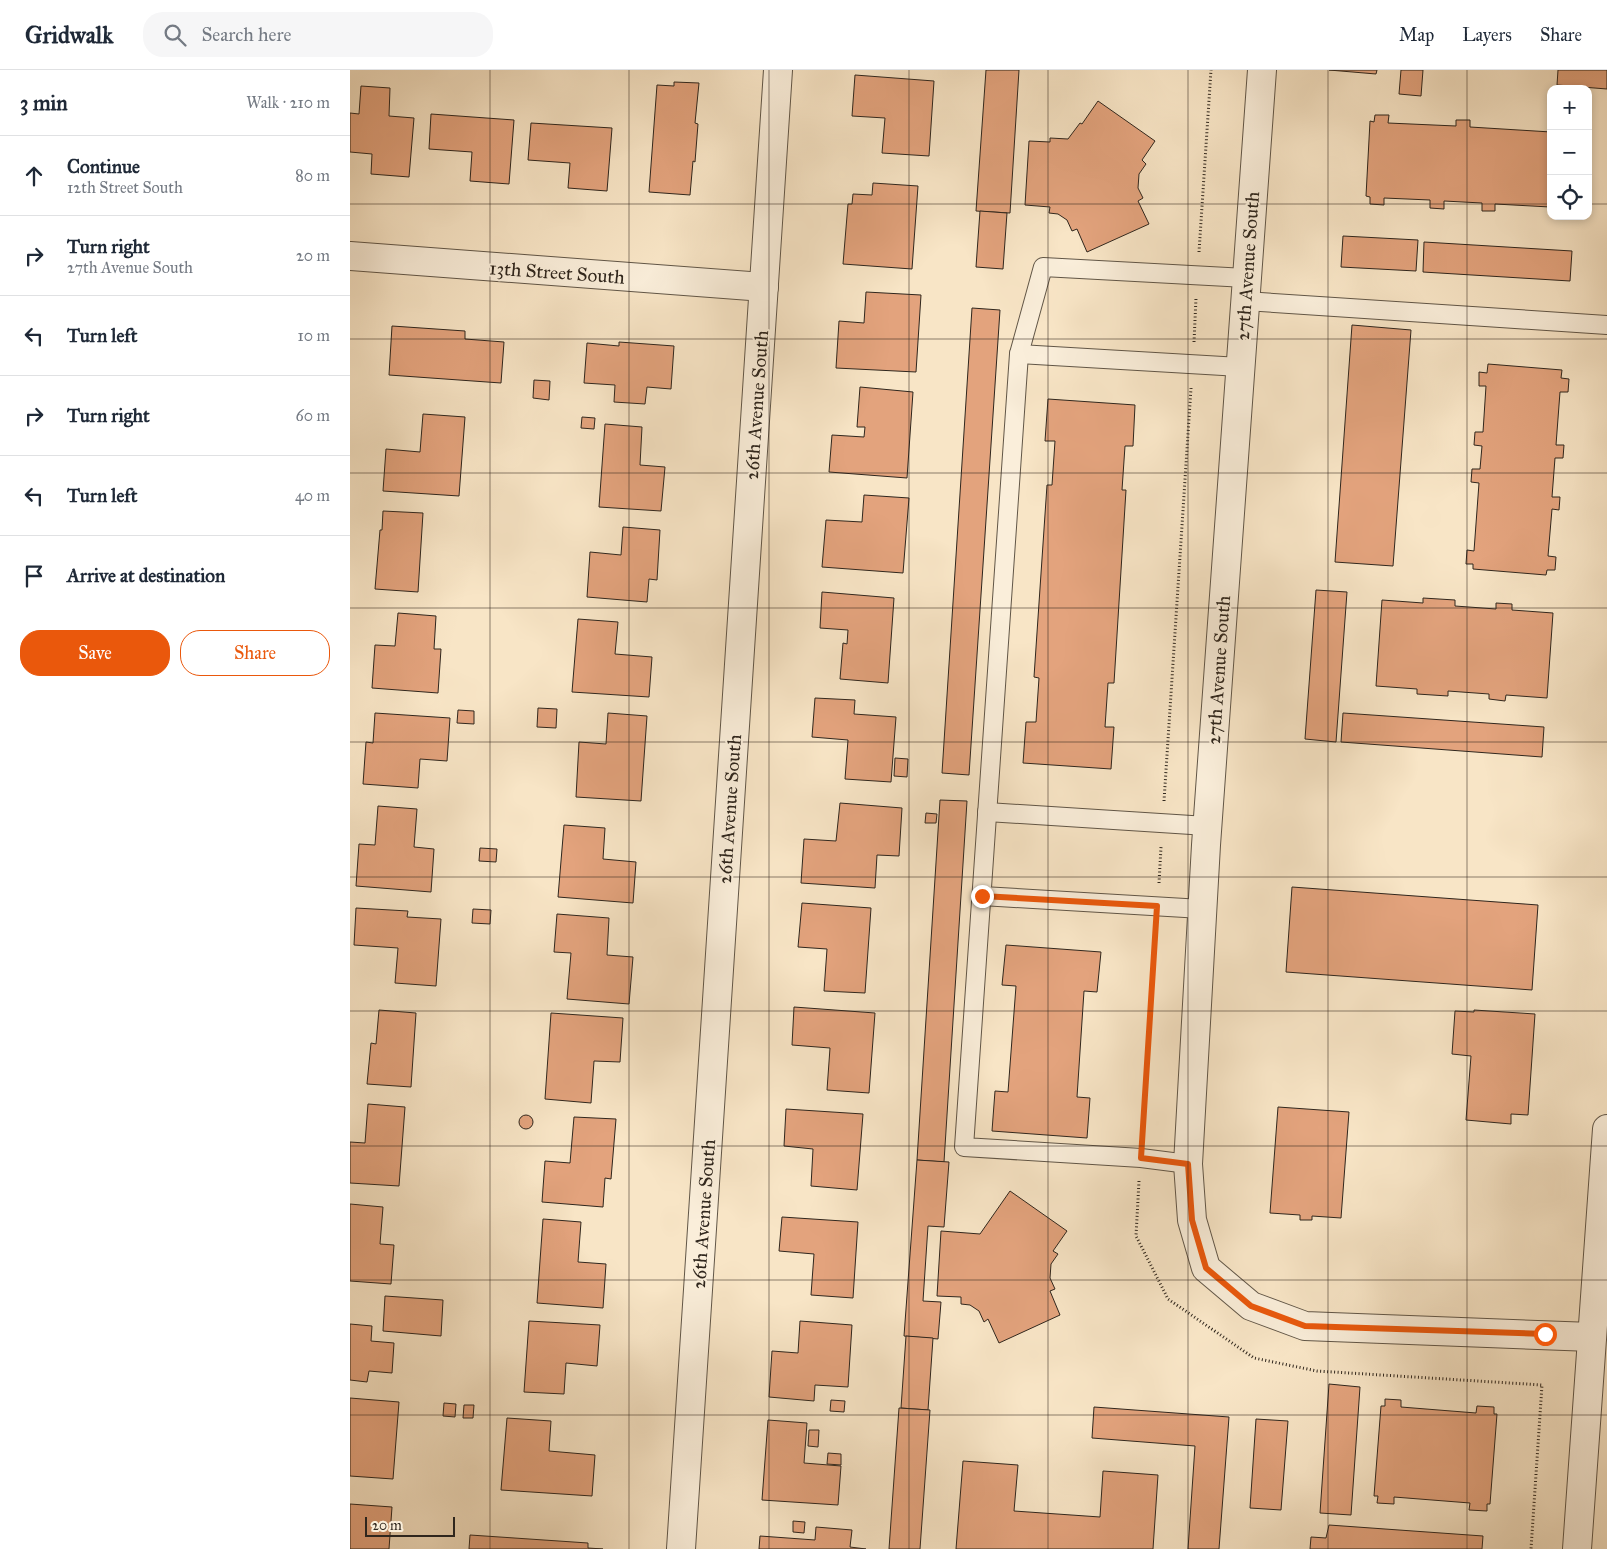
<!DOCTYPE html>
<meta charset="utf-8">
<style>
body{margin:0;font-family:"IM FELL Great Primer",serif;background:#f6f6f7;color:#1f2937}
.controls{position:absolute;right:15px;top:15px;display:grid;overflow:hidden;border-radius:10px;box-shadow:0 2px 8px #0003}
.controls button{width:45px;height:45px;display:grid;place-items:center;padding:0;border:0;border-bottom:1px solid #e0e1e3;background:#fff;color:#1f2937;font:25px sans-serif}
.scale{position:absolute;left:15px;bottom:12px;width:90px;box-sizing:border-box;padding-left:5px;border:2px solid #2f261d;border-top:0;font-size:14px;line-height:18px;white-space:nowrap;color:#2f261d;-webkit-text-stroke:4px #faeeda;paint-order:stroke}
.stop{position:absolute;width:15px;height:15px;margin:-11px;border:4px solid #ea580c;border-radius:50%;background:#fff}
.stop.end{background:#ea580c;border-color:#fff;box-shadow:0 1px 5px #0008}
.list{margin:0;padding:0;list-style:none}
h2{display:flex;justify-content:space-between;align-items:center;height:65px;margin:0;padding:0 20px;font-size:21px}
h2 small{font-size:16px;font-weight:400;color:#747a83}
.list li{display:grid;grid-template-columns:32px 1fr auto;gap:15px;align-items:center;box-sizing:border-box;height:80px;padding:0 20px;border-top:1px solid #e0e1e3}
.list b{display:block;font-size:19px;white-space:nowrap}
.list p{margin:0;font-size:16px;white-space:nowrap;color:#747a83}
.list em{font-size:16px;font-style:normal;color:#747a83}
.actions{display:flex;gap:10px;padding:15px 20px}
.actions a{flex:1;padding:11px 0;border:1px solid #ea580c;border-radius:20px;text-align:center;font-size:18px;color:#ea580c}
.actions .main{background:#ea580c;color:#fff}
.icon{flex:none;width:28px;height:28px;fill:none;stroke:currentColor;stroke-width:2;stroke-linecap:round;stroke-linejoin:round}
.map{position:relative;flex:none;width:1257px;height:1479px;overflow:hidden}
header{display:flex;align-items:center;gap:30px;box-sizing:border-box;height:70px;padding:0 25px;background:#fff;border-bottom:1px solid #e0e1e3}
header strong{font-size:24px}
nav{display:flex;gap:28px;margin-inline-start:auto;font-size:18px}
.search{width:350px;height:45px;background:#f6f6f7;display:flex;align-items:center;gap:12px;box-sizing:border-box;padding:0 18px;border-radius:20px;color:#747a83;font-size:19px}
main{display:flex}
aside{flex:1;background:#fff}
.map>svg:first-child{display:block}
.building{fill:#e3a37d;stroke:#2f261d}
.lines{fill:none;stroke-linecap:round;stroke-linejoin:round}
.service-casing{stroke:#615647;stroke-width:20}
.minor-casing{stroke:#615647;stroke-width:30}
.path{stroke:#2f261d;stroke-width:3;stroke-dasharray:1 2.5;stroke-linecap:butt}
.service{stroke:#faeeda;stroke-width:18}
.minor{stroke:#faeeda;stroke-width:28}
.route{stroke:#ea580c;stroke-width:6}
.grid{fill:none;stroke:#2f261d;stroke-width:1;stroke-opacity:0.55}
.labels{text-anchor:middle;stroke-width:4;stroke-linejoin:round;paint-order:stroke}
.street-label{font-size:19px;fill:#2f261d;stroke:#faeeda}
</style>
<header>
<strong>Gridwalk</strong>
<div class="search"><svg class="icon" aria-label="search" viewBox="0 0 24 24"><circle cx="10" cy="10" r="6"/><path d="M15 15l6 6"/></svg>Search here</div>
<nav><a>Map</a><a>Layers</a><a>Share</a></nav>
</header>
<main>
<aside>
<h2>3 min<small>Walk · 210 m</small></h2>
<ul class="list">
<li><svg class="icon" aria-label="ahead" viewBox="0 0 24 24"><path d="M12 20V5M6 11l6-6 6 6"/></svg><div><b>Continue</b><p>12th Street South</p></div><em>80 m</em></li>
<li><svg class="icon" aria-label="right" viewBox="0 0 24 24"><path d="M7 20v-9h11M14 6l5 5-5 5"/></svg><div><b>Turn right</b><p>27th Avenue South</p></div><em>20 m</em></li>
<li><svg class="icon" aria-label="left" viewBox="0 0 24 24"><path d="M17 20v-9H6M10 6l-5 5 5 5"/></svg><div><b>Turn left</b></div><em>10 m</em></li>
<li><svg class="icon" aria-label="right" viewBox="0 0 24 24"><path d="M7 20v-9h11M14 6l5 5-5 5"/></svg><div><b>Turn right</b></div><em>60 m</em></li>
<li><svg class="icon" aria-label="left" viewBox="0 0 24 24"><path d="M17 20v-9H6M10 6l-5 5 5 5"/></svg><div><b>Turn left</b></div><em>40 m</em></li>
<li><svg class="icon" aria-label="arrive" viewBox="0 0 24 24"><path d="M6 21V4h12l-3 4 3 4H6"/></svg><div><b>Arrive at destination</b></div></li>
</ul>
<div class="actions"><a class="main">Save</a><a>Share</a></div>
</aside>
<div class="map">
<svg width="1257" height="1479" viewBox="0 0 1257 1479">
<rect width="100%" height="100%" fill="#f8e5c6"/>
<filter id="stains"><feTurbulence type="fractalNoise" baseFrequency=".004" numOctaves="4"/><feColorMatrix values="0 0 0 0 .2 0 0 0 0 .09 0 0 0 0 .02 0 0 0 .5 -.17"/></filter>
<radialGradient id="worn" r=".72"><stop offset=".6" stop-color="#630" stop-opacity="0"/><stop offset="1" stop-color="#630" stop-opacity=".3"/></radialGradient>
<!-- building -->
<g class="building">
<path d="M636,0H669L660,143L626,141Z"/>
<path d="M979,0H1027L1026,4Z"/>
<path d="M1051,0H1073L1071,26L1049,24Z"/>
<path d="M1208,0H1257V19L1207,15Z"/>
<path d="M505,5L584,11L579,86L532,83L535,48L502,46Z"/>
<path d="M324,12L349,13L345,53L348,54L345,92L343,91L340,125L299,122L307,15L324,16Z"/>
<path d="M11,16L40,18L39,46L64,48L59,107L21,104L22,84L0,82V43L9,44Z"/>
<path d="M748,31L805,71L792,90L796,94L789,104L788,118L793,128L788,131L799,154L737,182L727,159L722,161L717,150L708,144L699,143L700,137L675,135L679,71L700,72V68L718,69L730,53L732,54Z"/>
<path d="M81,44L164,50L159,114L120,111L122,82L79,79Z"/>
<path d="M1025,45H1039L1038,53L1106,56V50H1120V57L1201,62V145L1200,137L1145,134V141H1132V133L1094,131V139L1080,138V130L1034,128V135L1020,134V127L1016,126L1020,51L1024,52Z"/>
<path d="M181,53L262,58L257,121L218,118L220,93L178,90Z"/>
<path d="M523,113L568,116L562,199L493,194L498,134H502L503,124L522,125Z"/>
<path d="M630,141L657,143L653,199L626,197Z"/>
<path d="M993,166L1068,170L1066,201L991,197Z"/>
<path d="M1074,172L1222,181L1220,211L1073,202Z"/>
<path d="M516,222L571,225L566,302L486,298L489,251L514,253Z"/>
<path d="M622,238L650,240L619,705L592,703Z"/>
<path d="M1002,255L1061,260L1043,496L985,492Z"/>
<path d="M42,256L115,261V269L154,272L151,313L39,305Z"/>
<path d="M269,272L324,276L321,319L297,317L295,334L264,332L265,315L234,313L237,273L269,276Z"/>
<path d="M1138,294L1212,300L1211,308L1219,309L1218,322H1210L1206,375H1214L1213,388H1205L1202,427H1210L1209,440L1202,439L1198,486L1206,487L1205,500H1197L1196,505L1123,499V494H1116L1117,480L1124,481L1129,413L1121,412L1122,399H1130L1132,376L1124,375L1125,362H1133L1136,316H1129V302L1137,303Z"/>
<path d="M184,310L200,311L199,330L183,328Z"/>
<path d="M510,317L563,322L557,408L479,402L482,365L514,367L515,357H507Z"/>
<path d="M698,329L785,335L783,376H775L772,420H776L764,613H758L755,657H764L761,699L673,693L676,652H686L689,608L684,607L697,415H702L705,371H695Z"/>
<path d="M73,344L115,347L109,426L33,421L36,379L70,382Z"/>
<path d="M232,347L245,348L244,359L231,358Z"/>
<path d="M255,354L292,357L290,395L315,397L311,441L249,437Z"/>
<path d="M514,425L559,428L553,503L472,497L476,450L512,452Z"/>
<path d="M33,441L73,443L68,522L25,519L30,460H32Z"/>
<path d="M273,457L310,460L307,510L299,509L297,532L237,527L240,482L271,485Z"/>
<path d="M966,520L997,522L986,672L955,669Z"/>
<path d="M472,522L544,528L538,613L490,609L493,573L497,574L498,560L470,558Z"/>
<path d="M1073,528L1105,530V536L1146,539V533L1162,534V540L1203,543L1197,628L1156,625L1155,631L1139,629V624L1098,621V626L1067,624V619L1026,616L1032,530L1073,533Z"/>
<path d="M48,543L86,546L84,579H91L88,623L22,618L25,575L45,576Z"/>
<path d="M228,549L268,552L265,584L302,587L299,627L222,622Z"/>
<path d="M465,628L505,630L504,644L546,647L541,712L495,709L498,670L462,667Z"/>
<path d="M188,638L207,639L206,658L187,657Z"/>
<path d="M108,640L124,641V654L107,653Z"/>
<path d="M25,643L100,648L97,691L70,689L68,718L13,714L16,672L23,673Z"/>
<path d="M258,643L297,646L291,731L226,727L229,672L256,674Z"/>
<path d="M993,643L1194,657L1192,687L991,672Z"/>
<path d="M545,688L558,689L557,707L544,706Z"/>
<path d="M590,730L617,731L594,1092L567,1090Z"/>
<path d="M490,733L552,738L549,786L527,785L525,818L451,813L454,769L486,771Z"/>
<path d="M28,736L67,739L64,777L84,779L81,822L6,816L9,774L25,775Z"/>
<path d="M576,743L587,744L586,753H575Z"/>
<path d="M214,755L255,758L253,789L286,792L283,833L208,827Z"/>
<path d="M130,778L147,779L146,792L129,791Z"/>
<path d="M942,817L1188,835L1182,920L936,902Z"/>
<path d="M452,833L521,838L515,923L474,921L477,879L448,877Z"/>
<path d="M6,838L58,841L57,847L91,849L86,916L45,913L48,878L4,875Z"/>
<path d="M123,839L141,840L140,854L122,853Z"/>
<path d="M207,844L259,848L257,885L283,887L279,934L217,929L221,883L204,882Z"/>
<path d="M656,875L751,882L747,922L734,921L727,1027L740,1028L737,1068L642,1061L645,1021L658,1022L666,916L652,915Z"/>
<path d="M444,937L525,943L519,1023L477,1020L480,978L442,975Z"/>
<path d="M29,940L66,943L61,1017L17,1014L21,973L26,974Z"/>
<path d="M1124,940L1185,944L1178,1045L1161,1044V1054L1116,1050L1121,986L1102,984L1105,941L1124,942Z"/>
<path d="M201,943L273,948L270,992L244,991L241,1033L195,1029Z"/>
<path d="M18,1034L55,1037L49,1116L0,1113V1072L15,1073Z"/>
<path d="M928,1037L999,1042L991,1148L962,1146V1150H950V1145L920,1143Z"/>
<path d="M436,1039L513,1044L507,1120L461,1116L463,1079L434,1076Z"/>
<circle cx="176" cy="1052" r="7"/>
<path d="M224,1047L266,1049L261,1109L255,1108L253,1137L192,1132L195,1091L220,1093Z"/>
<path d="M567,1090L599,1092L594,1157L578,1156L573,1231L591,1232L588,1269L554,1266Z"/>
<path d="M660,1121L717,1161L703,1181L708,1184L701,1194L700,1208L705,1219L700,1221L710,1245L649,1273L638,1249L634,1252L629,1241L620,1235L611,1234V1227L587,1226L591,1161L630,1164Z"/>
<path d="M0,1134L33,1137L30,1174L44,1175L41,1214L0,1211Z"/>
<path d="M432,1147L508,1152L503,1228L461,1225L464,1184L429,1181Z"/>
<path d="M193,1149L231,1152L228,1192L256,1194L253,1238L187,1233Z"/>
<path d="M35,1226L93,1230L91,1266L33,1261Z"/>
<path d="M179,1251L250,1255L247,1296L216,1293L214,1324L174,1322Z"/>
<path d="M450,1251L502,1255L498,1317L465,1315L464,1331L419,1327L422,1281L448,1283Z"/>
<path d="M0,1254L22,1256L21,1271L44,1273L42,1303L19,1301L17,1312L0,1310Z"/>
<path d="M556,1266L583,1268L578,1340L551,1338Z"/>
<path d="M979,1314L1010,1317L1001,1445L970,1443Z"/>
<path d="M0,1328L49,1332L43,1409L0,1406Z"/>
<path d="M1035,1329L1051,1330V1337L1126,1343L1127,1336L1144,1337V1344H1147L1140,1434H1137V1441L1119,1440L1120,1433L1044,1427V1434L1027,1433L1028,1426H1024L1031,1336H1035Z"/>
<path d="M481,1330L495,1331L494,1342L480,1341Z"/>
<path d="M94,1333L106,1334L105,1347L93,1346Z"/>
<path d="M114,1335H124L123,1348H113Z"/>
<path d="M744,1337L879,1347L869,1479H838L845,1376L742,1368Z"/>
<path d="M549,1338L580,1340L570,1479H539Z"/>
<path d="M157,1348L201,1351L199,1381L245,1385L242,1426L151,1420Z"/>
<path d="M906,1349L938,1351L931,1440L900,1438Z"/>
<path d="M418,1350L457,1353L454,1393L491,1396L488,1435L412,1430Z"/>
<path d="M459,1360H469L468,1377L458,1376Z"/>
<path d="M478,1383L491,1384V1395L477,1394Z"/>
<path d="M613,1391L668,1395L664,1441L750,1447L753,1401L808,1405L803,1479H606Z"/>
<path d="M0,1434L42,1437L39,1479H0Z"/>
<path d="M443,1451L455,1452L454,1463L443,1462Z"/>
<path d="M979,1455L1133,1466L1132,1479H960L961,1467L976,1468Z"/>
<path d="M466,1457L502,1460L500,1477L516,1479H409L410,1466L465,1470Z"/>
<path d="M120,1465L238,1473V1478L253,1479H119Z"/>
</g>
<g class="lines">
<defs>
<g id="service">
<path d="M895,231L1257,255"/>
<path d="M669,284L890,297"/>
<path d="M637,742L857,756"/>
<path d="M632,826L852,839"/>
<path d="M838,1094L791,1088L614,1077L669,284L693,197L896,208"/>
</g>
<g id="minor">
<path d="M912,0L856,775L838,1094L842,1150L856,1198L901,1236L955,1256L1242,1267"/>
<path d="M0,186L414,217"/>
<path d="M331,1479L428,0"/>
<path d="M1227,1479L1257,1059"/>
</g>
</defs>
<!-- service casing -->
<use href="#service" class="service-casing"/>
<!-- minor casing -->
<use href="#minor" class="minor-casing"/>
<!-- path -->
<g class="path">
<path d="M849,182L861,0"/>
<path d="M844,272L846,228"/>
<path d="M814,731L841,318"/>
<path d="M809,813L811,777"/>
<path d="M793,1065L806,859"/>
<path d="M789,1111L786,1166L818,1229L904,1288L967,1301L1192,1315L1181,1479"/>
</g>
<!-- service -->
<use href="#service" class="service"/>
<!-- minor -->
<use href="#minor" class="minor"/>
</g>
<g class="lines">
<!-- route -->
<path class="route" d="M632,826L807,836L791,1088L838,1094L842,1150L856,1198L901,1236L955,1256L1195,1264"/>
</g>
<!-- grid -->
<path class="grid" d="M140,0V1479M279,0V1479M419,0V1479M559,0V1479M698,0V1479M838,0V1479M978,0V1479M1117,0V1479M0,134H1201M1238,134H1257M0,269H1257M0,403H1257M0,538H1257M0,672H1257M0,807H1257M0,941H1257M0,1076H1257M0,1210H1257M0,1345H1257"/>
<g class="labels">
<!-- street labels -->
<g class="street-label">
<text transform="translate(897 196) rotate(-86)" y="7">27th Avenue South</text>
<text transform="translate(207 202) rotate(4)" y="7">13th Street South</text>
<text transform="translate(406 335) rotate(-86)" y="7">26th Avenue South</text>
<text transform="translate(868 600) rotate(-86)" y="7">27th Avenue South</text>
<text transform="translate(379 739) rotate(-86)" y="7">26th Avenue South</text>
<text transform="translate(353 1144) rotate(-86)" y="7">26th Avenue South</text>
</g>
</g>
<rect width="100%" height="100%" filter="url(#stains)"/>
<rect width="100%" height="100%" fill="url(#worn)"/>
</svg>
<div class="controls">
<button>+</button>
<button>−</button>
<button><svg class="icon" aria-label="locate" viewBox="0 0 24 24"><circle cx="12" cy="12" r="6"/><path d="M12 2v4M12 18v4M2 12h4M18 12h4"/></svg></button>
</div>
<div class="scale">20 m</div>
<div class="stop" style="left:1195px;top:1264px"></div>
<div class="stop end" style="left:632px;top:826px"></div>
</div>
</main>
